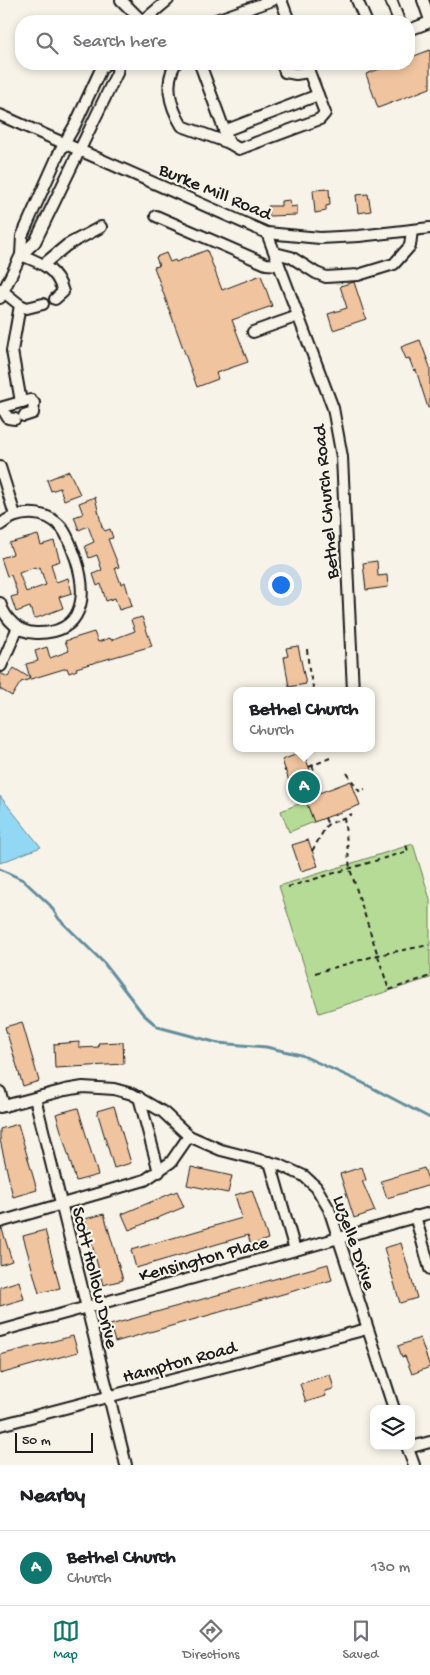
<!DOCTYPE html>
<style>
body{margin:0;font-family:"Gochi Hand",sans-serif;background:#f2f2f2;color:#202124}
.controls{position:absolute;right:15px;bottom:15px;display:grid;overflow:hidden;border-radius:10px;box-shadow:0 2px 8px #0003}
.controls button{width:45px;height:45px;display:grid;place-items:center;padding:0;border:0;border-bottom:1px solid #e0e0e0;background:#fff;color:#202124;font:25px sans-serif}
.scale{position:absolute;left:15px;bottom:12px;width:78px;box-sizing:border-box;padding-left:5px;border:2px solid #1c1c1c;border-top:0;font-size:14px;line-height:18px;white-space:nowrap;color:#1c1c1c;-webkit-text-stroke:4px #f7f3e8;paint-order:stroke}
.you{position:absolute;left:280px;top:584px;width:18px;height:18px;margin:-12px;border:4px solid #fff;border-radius:50%;background:#1a73e8;box-shadow:0 0 0 8px #1a73e833}
.badge{display:grid;place-items:center;width:32px;height:32px;border-radius:50%;background:#0f766e;color:#fff;font-size:16px;font-weight:700}
.pin{position:absolute;translate:-50% -50%;border:2px solid #fff;box-shadow:0 1px 5px #0006}
.popup{position:absolute;left:233px;top:687px;width:142px;height:65px;box-sizing:border-box;display:grid;place-content:center;border-radius:10px;background:#fff;filter:drop-shadow(0 1px 4px #0005);font-size:16px;white-space:nowrap;color:#757577}
.popup b{font-size:19px;color:#202124}
.popup::after{content:'';position:absolute;left:50%;top:100%;margin-left:-10px;border:10px solid transparent;border-top-color:#fff}
.list{margin:0;padding:0;list-style:none}
h2{display:flex;justify-content:space-between;align-items:center;height:65px;margin:0;padding:0 20px;font-size:21px}
h2 small{font-size:16px;font-weight:400;color:#757577}
.list li{display:grid;grid-template-columns:32px 1fr auto;gap:15px;align-items:center;box-sizing:border-box;height:75px;padding:0 20px;border-top:1px solid #e0e0e0}
.list b{display:block;font-size:19px;white-space:nowrap}
.list p{margin:0;font-size:16px;white-space:nowrap;color:#757577}
.list em{font-size:16px;font-style:normal;color:#757577}
.icon{flex:none;width:28px;height:28px;fill:none;stroke:currentColor;stroke-width:2;stroke-linecap:round;stroke-linejoin:round}
.map{position:relative;flex:none;width:430px;height:1465px;overflow:hidden}
.search{position:absolute;background:#fff;box-shadow:0 2px 8px #0003;left:15px;right:15px;top:15px;height:55px;display:flex;align-items:center;gap:12px;box-sizing:border-box;padding:0 18px;border-radius:20px;color:#757577;font-size:19px}
.sheet{height:140px;background:#fff}
nav{display:flex;justify-content:space-around;align-items:center;box-sizing:border-box;height:70px;border-top:1px solid #e0e0e0;background:#fff;font-size:14px;color:#757577}
nav a{display:grid;justify-items:center;gap:2px}
nav .on{color:#0f766e}
.map>svg:first-child{display:block}
.green{fill:#b6db96;stroke:#697c59}
.water{fill:#92d8f4;stroke:#638d9e}
.lines{fill:none;stroke-linecap:round;stroke-linejoin:round}
.stream{stroke:#638d9e;stroke-width:3}
.building{fill:#efc49f;stroke:#1c1c1c;fill-rule:evenodd}
.minor-casing{stroke:#1c1c1c;stroke-width:14}
.path{stroke:#1c1c1c;stroke-width:2;stroke-dasharray:5 4;stroke-linecap:butt}
.minor{stroke:#f7f3e8;stroke-width:10}
.labels{text-anchor:middle;stroke-width:4.5;stroke-linejoin:round;paint-order:stroke}
.street-label{font-size:19px;fill:#1c1c1c;stroke:#f7f3e8}
</style>
<div class="map">
<svg width="430" height="1465" viewBox="0 0 430 1465">
<rect width="100%" height="100%" fill="#f7f3e8"/>
<filter id="ink" filterUnits="userSpaceOnUse"><feTurbulence type="fractalNoise" baseFrequency=".02" numOctaves="2"/><feDisplacementMap in="SourceGraphic" scale="10" xChannelSelector="R" yChannelSelector="G"/><feConvolveMatrix kernelMatrix="1 2 1 2 8 2 1 2 1" color-interpolation-filters="sRGB"/></filter>
<g filter="url(#ink)">
<!-- green -->
<g class="green">
<path d="M306,801L314,822L289,832L281,811Z"/>
<path d="M413,844L430,899V978L319,1013L279,886Z"/>
</g>
<!-- water -->
<path class="water" d="M0,796L41,847L0,863Z"/>
<g class="lines">
<!-- stream -->
<path class="stream" d="M0,869L23,880L50,905L59,919L104,963L143,1014L158,1027L218,1043L266,1047L301,1055L361,1082L430,1118"/>
</g>
<!-- building -->
<g class="building">
<path d="M430,50V88L378,108L366,74L393,64H409V58Z"/>
<path d="M329,189L330,205L326,206V211L315,213L313,190Z"/>
<path d="M368,194L371,211L358,213L356,195Z"/>
<path d="M290,200L291,207L297,206V215L269,216L268,206H281V201Z"/>
<path d="M207,250L222,290L261,275L272,306L232,320L248,362L216,373L218,379L197,387L154,267L159,266L156,257L166,253L170,262L175,260L176,262Z"/>
<path d="M354,282L366,319L333,330L328,314L347,308L340,286Z"/>
<path d="M420,340L430,367V407L428,408L416,370L414,371L409,358L406,359L401,347Z"/>
<path d="M69,471L80,494L64,500L60,488L51,491L47,480Z"/>
<path d="M95,497L102,527L105,531L110,529L113,538L108,539L119,567L115,568L121,584L125,582L132,606L119,610L115,598L106,601L101,584L97,586L93,574L102,570L97,555L89,558L85,546L94,542L88,526L79,530L74,517L83,514L79,503Z"/>
<path d="M38,535L41,545L54,541L60,561L51,564L56,582L68,578L72,593L59,597L63,608L34,619L30,607L16,612L11,597L18,595L11,575L7,576L1,558L13,554L9,543ZM35,567L36,569L40,567L46,585L26,592L19,573Z"/>
<path d="M377,561L378,576L387,575L388,587L366,590L363,563Z"/>
<path d="M142,617L152,646L76,668L77,670L69,673L67,668L21,682L12,696L0,689V673L8,677L14,668L30,678L26,664L38,661L35,651L47,647L50,658L69,651L65,641L94,632L98,642L110,638L111,640L135,631L131,620Z"/>
<path d="M298,646L306,684L289,687L284,657L288,656L286,648Z"/>
<path d="M303,752L319,793L351,781L360,805L314,822L304,796L295,799L282,760Z"/>
<path d="M308,840L318,866L301,871L292,845Z"/>
<path d="M22,1022L39,1081L23,1086L5,1027Z"/>
<path d="M79,1042V1048L99,1047L98,1043L123,1042L124,1064L55,1068L54,1044Z"/>
<path d="M114,1106L131,1163L114,1168L97,1111Z"/>
<path d="M78,1108L98,1175L76,1181L56,1114Z"/>
<path d="M18,1124L37,1190L13,1197L0,1140V1129Z"/>
<path d="M191,1167L232,1176L228,1193L187,1185Z"/>
<path d="M362,1167L366,1180L362,1181L375,1211L354,1218L340,1174Z"/>
<path d="M424,1168L430,1185L387,1198L381,1181Z"/>
<path d="M252,1190L268,1239L251,1245L248,1235L136,1268L131,1250L242,1218L235,1195Z"/>
<path d="M177,1191L184,1207L129,1230L122,1214Z"/>
<path d="M104,1214L123,1280L103,1285L85,1219Z"/>
<path d="M2,1229L12,1261L0,1265V1230Z"/>
<path d="M45,1230L60,1288L39,1293L23,1236Z"/>
<path d="M401,1243L417,1298L400,1303L384,1248Z"/>
<path d="M328,1264L332,1280L115,1342L110,1325Z"/>
<path d="M19,1281L24,1299L0,1306V1287Z"/>
<path d="M73,1336L78,1352L0,1374V1355Z"/>
<path d="M420,1338L430,1367L412,1374L405,1356L402,1357L398,1346Z"/>
<path d="M330,1374L334,1389L325,1391L326,1396L306,1402L300,1384Z"/>
</g>
<g class="lines">
<defs>
<g id="minor">
<path d="M121,0L142,21"/>
<path d="M281,0L289,21"/>
<path d="M357,0L366,21"/>
<path d="M391,0L399,21"/>
<path d="M423,0L430,20"/>
<path d="M143,21L168,0"/>
<path d="M213,21L273,0"/>
<path d="M409,30L430,22"/>
<path d="M175,64C164,85 170,106 182,126L229,143L200,64"/>
<path d="M282,64L285,72L296,74L309,72"/>
<path d="M0,115L267,233L320,238L359,236L430,228"/>
<path d="M224,131L318,95"/>
<path d="M229,143L239,149L320,119L325,113L306,64"/>
<path d="M156,216L266,264L279,265"/>
<path d="M267,233L333,408L342,457L353,691"/>
<path d="M275,253L291,257L316,273L326,277L358,275L394,264L410,246L412,230"/>
<path d="M21,255L35,242L117,73L118,64"/>
<path d="M21,255C42,263 57,269 63,292L55,299"/>
<path d="M44,264L67,245L101,227"/>
<path d="M0,289L20,305L12,351L21,402L0,408"/>
<path d="M0,298L21,255L22,236L60,151L75,125L101,69L106,64"/>
<path d="M20,305L27,308L43,304"/>
<path d="M253,332L298,316"/>
<path d="M21,402L31,400L34,403L33,413L24,416"/>
<path d="M2,408L8,418L15,419"/>
<path d="M0,467L15,515"/>
<path d="M0,525C17,510 46,509 62,528C69,537 72,549 76,559C88,596 84,634 36,633C19,633 5,619 0,603"/>
<path d="M1,666L18,627"/>
<path d="M0,1092L4,1106"/>
<path d="M139,1097L159,1172"/>
<path d="M35,1098L126,1465"/>
<path d="M0,1107L65,1090L83,1087L114,1089L132,1094L163,1112L189,1136L221,1150L280,1165L304,1176L316,1187L329,1209L394,1409"/>
<path d="M270,1162L295,1250"/>
<path d="M415,1216L430,1269"/>
<path d="M0,1222L145,1180L171,1162L189,1136"/>
<path d="M0,1331L430,1213"/>
<path d="M0,1425L367,1329"/>
<path d="M407,1446L414,1465"/>
<path d="M408,1448L430,1442"/>
</g>
</defs>
<!-- minor casing -->
<use href="#minor" class="minor-casing"/>
<!-- path -->
<g class="path">
<path d="M307,649L309,670L314,691"/>
<path d="M312,765L319,784L316,785"/>
<path d="M309,767L330,758"/>
<path d="M284,771L286,770"/>
<path d="M347,773L359,791L365,789"/>
<path d="M290,784L292,790"/>
<path d="M344,817L350,869L389,990L430,976"/>
<path d="M325,818L328,825"/>
<path d="M312,851L327,825L352,814"/>
<path d="M288,887L408,851L406,845"/>
<path d="M315,973L378,955L429,945"/>
</g>
<!-- minor -->
<use href="#minor" class="minor"/>
</g>
</g>
<g class="labels">
<!-- street labels -->
<g class="street-label">
<text transform="translate(216 190) rotate(23)" y="7">Burke Mill Road</text>
<text transform="translate(324 502) rotate(-95)" y="7">Bethel Church Road</text>
<text transform="translate(356 1242) rotate(71)" y="7">Luzelle Drive</text>
<text transform="translate(203 1257) rotate(-15)" y="7">Kensington Place</text>
<text transform="translate(97 1277) rotate(76)" y="7">Scott Hollow Drive</text>
<text transform="translate(179 1360) rotate(-15)" y="7">Hampton Road</text>
</g>
</g>
</svg>
<div class="controls">
<button><svg class="icon" aria-label="layers" viewBox="0 0 24 24"><path d="M12 4l9 5-9 5-9-5zM3 14l9 5 9-5"/></svg></button>
</div>
<div class="scale">50 m</div>
<div class="you"></div>
<div class="pin badge" style="left:304px;top:787px">A</div>
<div class="popup"><b>Bethel Church</b>Church</div>
<div class="search"><svg class="icon" aria-label="search" viewBox="0 0 24 24"><circle cx="10" cy="10" r="6"/><path d="M15 15l6 6"/></svg>Search here</div>
</div>
<section class="sheet">
<h2>Nearby<small></small></h2>
<ul class="list">
<li><span class="badge">A</span><div><b>Bethel Church</b><p>Church</p></div><em>130 m</em></li>
</ul>
</section>
<nav>
<a class="on"><svg class="icon" aria-label="map" viewBox="0 0 24 24"><path d="M3 6l6-2 6 2 6-2v14l-6 2-6-2-6 2zM9 4v14M15 6v14"/></svg>Map</a>
<a><svg class="icon" aria-label="directions" viewBox="0 0 24 24"><path d="M12 3l9 9-9 9-9-9zM9 14v-3h6M13 9l2 2-2 2"/></svg>Directions</a>
<a><svg class="icon" aria-label="saved" viewBox="0 0 24 24"><path d="M7 4h10v16l-5-4-5 4z"/></svg>Saved</a>
</nav>
